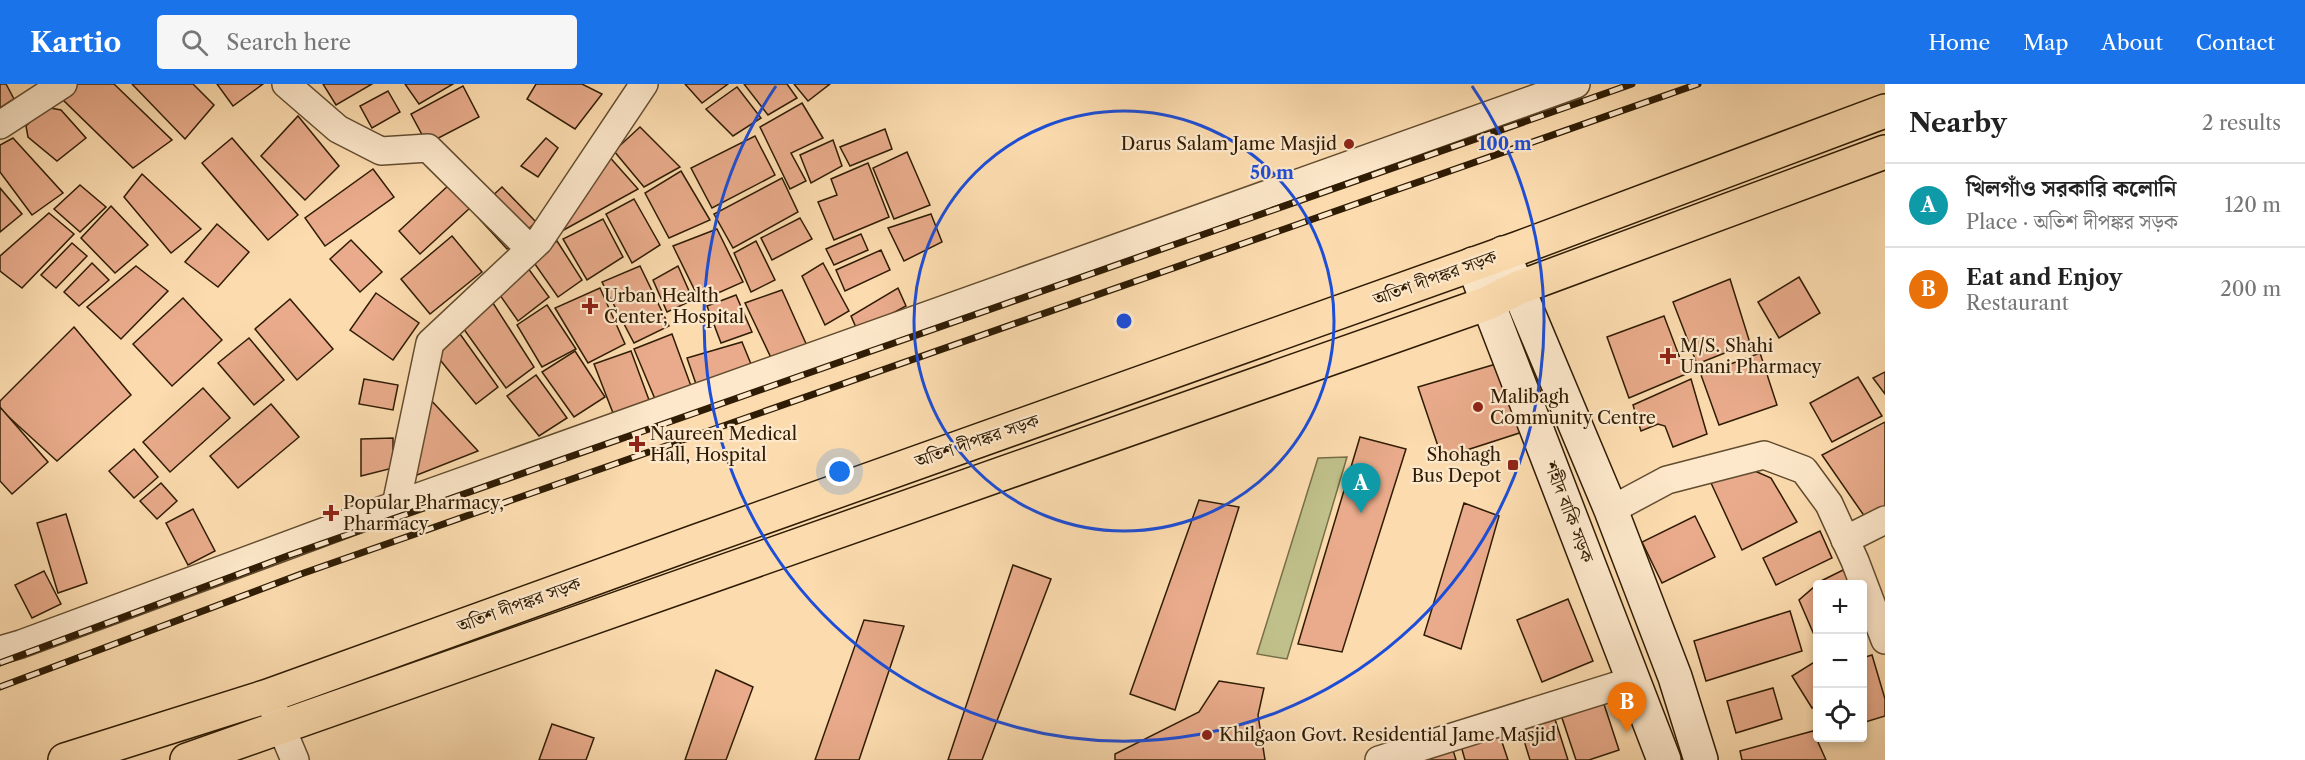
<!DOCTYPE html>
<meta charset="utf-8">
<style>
body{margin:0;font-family:"Libre Caslon Text","Noto Serif Bengali",serif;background:#f6f6f6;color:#222}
.controls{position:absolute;right:18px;bottom:18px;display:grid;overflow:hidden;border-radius:6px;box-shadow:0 3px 9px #0003}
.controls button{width:54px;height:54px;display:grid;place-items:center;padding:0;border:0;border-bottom:2px solid #e0e0e0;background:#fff;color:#222;font:30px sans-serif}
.you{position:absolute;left:840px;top:388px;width:21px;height:21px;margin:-15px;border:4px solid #fff;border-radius:50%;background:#1a73e8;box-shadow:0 0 0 9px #1a73e833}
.badge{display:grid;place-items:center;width:39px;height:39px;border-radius:50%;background:#1a73e8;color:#fff;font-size:20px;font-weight:700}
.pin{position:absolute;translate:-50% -50px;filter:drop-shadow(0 2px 3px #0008)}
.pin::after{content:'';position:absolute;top:32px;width:21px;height:18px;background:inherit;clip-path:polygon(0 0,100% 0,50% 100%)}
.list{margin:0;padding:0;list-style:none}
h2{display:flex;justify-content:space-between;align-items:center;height:78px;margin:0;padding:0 24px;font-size:26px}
h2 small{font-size:20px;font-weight:400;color:#767676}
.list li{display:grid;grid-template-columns:39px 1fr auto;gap:18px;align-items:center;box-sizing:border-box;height:84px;padding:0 24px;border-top:2px solid #e0e0e0}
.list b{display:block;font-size:22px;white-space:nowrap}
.list p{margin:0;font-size:20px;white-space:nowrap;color:#767676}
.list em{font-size:20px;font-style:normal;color:#767676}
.icon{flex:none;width:33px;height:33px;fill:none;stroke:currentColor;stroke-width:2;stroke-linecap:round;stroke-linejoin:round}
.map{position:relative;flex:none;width:1885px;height:676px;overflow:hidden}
header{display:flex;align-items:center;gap:36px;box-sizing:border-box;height:84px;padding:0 30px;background:#1a73e8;color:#fff}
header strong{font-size:28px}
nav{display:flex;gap:33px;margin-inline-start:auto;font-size:21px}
.search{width:420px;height:54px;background:#f6f6f6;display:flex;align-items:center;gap:15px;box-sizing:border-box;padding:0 21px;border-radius:6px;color:#767676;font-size:22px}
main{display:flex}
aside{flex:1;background:#fff}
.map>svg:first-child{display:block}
.green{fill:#c0c08a;stroke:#786e47;stroke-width:1.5}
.building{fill:#e9ab8b;stroke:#2f1c04;stroke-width:1.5}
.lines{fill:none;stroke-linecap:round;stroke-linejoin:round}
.street-casing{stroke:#624c2f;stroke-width:30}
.secondary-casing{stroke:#2f1c04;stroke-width:36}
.primary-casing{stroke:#2f1c04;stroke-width:36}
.street{stroke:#fde8cb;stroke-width:27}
.secondary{stroke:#fde8cb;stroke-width:33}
.primary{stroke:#fcdcaf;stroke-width:33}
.rail-casing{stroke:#2f1c04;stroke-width:7}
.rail{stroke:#fde8cb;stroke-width:4.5;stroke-dasharray:14;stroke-linecap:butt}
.ring{fill:none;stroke:#1d4ed8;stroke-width:3}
.poi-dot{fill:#8f2418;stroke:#fde8cb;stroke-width:2}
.labels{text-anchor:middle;stroke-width:4.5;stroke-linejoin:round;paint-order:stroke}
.poi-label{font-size:18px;fill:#2f1c04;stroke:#fde8cb;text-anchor:start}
.street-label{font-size:18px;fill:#2f1c04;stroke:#fde8cb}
.centre{fill:#1d4ed8;stroke:#fde8cb;stroke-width:3}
.ring-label{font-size:18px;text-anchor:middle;font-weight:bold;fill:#1d4ed8;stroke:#fde8cb;stroke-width:4.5;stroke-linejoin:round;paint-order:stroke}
</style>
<header>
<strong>Kartio</strong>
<div class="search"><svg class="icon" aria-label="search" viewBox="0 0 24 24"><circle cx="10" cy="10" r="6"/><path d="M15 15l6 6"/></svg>Search here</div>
<nav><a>Home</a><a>Map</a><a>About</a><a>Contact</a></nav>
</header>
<main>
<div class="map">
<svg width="1885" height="676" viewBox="0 0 1885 676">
<rect width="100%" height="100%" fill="#fcdcaf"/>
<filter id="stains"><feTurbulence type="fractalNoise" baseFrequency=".00333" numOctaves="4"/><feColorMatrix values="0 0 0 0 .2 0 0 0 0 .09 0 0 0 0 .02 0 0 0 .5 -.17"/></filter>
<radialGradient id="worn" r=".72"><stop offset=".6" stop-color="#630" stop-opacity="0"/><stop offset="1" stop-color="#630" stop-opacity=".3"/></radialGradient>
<!-- green -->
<path class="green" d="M1347,373L1287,575L1257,570L1318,374Z"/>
<!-- building -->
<g class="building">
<path d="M0,0H6L14,15L0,24Z"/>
<path d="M78,0H114L172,56L133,84L60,13Z"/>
<path d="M132,0H193L214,21L185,55Z"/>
<path d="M217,0H263L233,22Z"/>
<path d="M323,0H372L336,21Z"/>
<path d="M405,0H453L419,20Z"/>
<path d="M536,0H582L602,10L575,45L527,15Z"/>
<path d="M685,0H728L702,19Z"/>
<path d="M744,0H787L797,14L768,31Z"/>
<path d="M794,0H830L808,17Z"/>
<path d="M463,2L479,33L427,60L411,30Z"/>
<path d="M737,3L761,34L733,52L706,25Z"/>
<path d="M388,7L400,28L372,44L360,22Z"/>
<path d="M802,19L823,54L791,69L806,97L790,105L760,43Z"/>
<path d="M45,23L61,26L86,54L57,77L28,53L26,42Z"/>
<path d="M298,32L339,82L305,116L261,72Z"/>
<path d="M640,43L680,83L644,103L614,67Z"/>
<path d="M885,45L892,65L850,82L840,63Z"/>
<path d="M755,52L775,91L712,124L691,84Z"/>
<path d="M13,54L63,109L32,131L0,88V61Z"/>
<path d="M232,54L298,131L268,156L202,79Z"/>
<path d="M546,54L558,64L538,93L521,82Z"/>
<path d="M833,56L842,82L811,99L800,71Z"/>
<path d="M907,68L930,121L894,135L873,84Z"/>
<path d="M606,69L638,105L551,153Z"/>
<path d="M868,79L889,133L834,156L818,118L837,111L831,95Z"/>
<path d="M373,85L394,113L325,162L305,134Z"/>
<path d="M681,87L710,136L669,154L645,109Z"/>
<path d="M142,90L201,145L171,169L124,113Z"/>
<path d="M782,94L798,128L733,164L714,130Z"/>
<path d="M450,100L471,123L420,170L399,147Z"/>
<path d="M80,101L106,123L80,148L54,125Z"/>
<path d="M502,103L536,138L507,165L474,129Z"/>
<path d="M0,104L22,130L0,148Z"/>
<path d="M634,115L660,161L632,179L606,130Z"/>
<path d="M111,122L148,161L115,189L81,154Z"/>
<path d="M49,129L74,150L22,204L0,187V172Z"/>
<path d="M931,130L942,158L904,177L888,144Z"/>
<path d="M800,134L812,155L772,176L761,154Z"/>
<path d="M603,135L623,173L587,196L563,155Z"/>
<path d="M217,140L249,168L218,203L185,178Z"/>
<path d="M717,145L743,198L700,217L673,162Z"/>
<path d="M861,150L868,166L834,181L826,165Z"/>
<path d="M452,152L482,188L430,230L401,195Z"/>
<path d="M351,156L382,188L360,208L330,175Z"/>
<path d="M557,157L582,196L558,213L530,173Z"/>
<path d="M756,157L775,196L751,208L734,169Z"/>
<path d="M72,159L87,172L56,204L41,191Z"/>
<path d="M881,166L890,186L845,207L836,186Z"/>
<path d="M92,179L109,196L79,222L64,208Z"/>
<path d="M823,179L849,227L825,241L802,192Z"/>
<path d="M525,180L549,213L518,237L495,204Z"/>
<path d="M136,182L168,207L121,255L87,223Z"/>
<path d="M640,182L669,242L634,259L602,198Z"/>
<path d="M678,182L693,216L667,228L653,196Z"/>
<path d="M1799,193L1820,229L1779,254L1758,218Z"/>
<path d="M1730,195L1750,259L1697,280L1673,218Z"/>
<path d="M600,204L625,260L588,279L555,224Z"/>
<path d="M898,204L906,222L858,248L851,232Z"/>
<path d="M782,206L808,264L773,278L745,219Z"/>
<path d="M376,209L419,239L393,276L350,246Z"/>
<path d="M736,211L752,248L721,259L707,222Z"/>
<path d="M183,214L222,256L172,302L133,260Z"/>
<path d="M290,215L333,265L297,296L255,245Z"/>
<path d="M491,216L534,283L506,304L458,237Z"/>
<path d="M547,221L576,265L542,283L517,241Z"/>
<path d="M1664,232L1686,290L1629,314L1607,253Z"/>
<path d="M74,243L131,311L57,377L0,325V317Z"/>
<path d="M455,243L498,303L476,320L432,266Z"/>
<path d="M672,250L691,302L655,315L634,265Z"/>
<path d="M249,254L284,296L254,321L218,279Z"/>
<path d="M742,258L751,280L696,300L687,274Z"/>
<path d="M575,267L605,313L574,333L542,288Z"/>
<path d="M631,267L649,316L613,329L594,280Z"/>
<path d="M1760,269L1777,321L1719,341L1701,291Z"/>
<path d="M1513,275L1538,343L1442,374L1418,303Z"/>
<path d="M1885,288V310L1873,294Z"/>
<path d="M536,291L567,334L539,352L507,312Z"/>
<path d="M1858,293L1882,332L1832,358L1810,319Z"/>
<path d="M364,295L398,301L393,326L359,320Z"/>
<path d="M1691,295L1707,350L1673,363L1665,342L1658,340L1641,347L1633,321Z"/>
<path d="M203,304L230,334L170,388L143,358Z"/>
<path d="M429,314L478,367L412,393Z"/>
<path d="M271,320L299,353L238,404L210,372Z"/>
<path d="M0,323L48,378L12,410L0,397Z"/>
<path d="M1885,338V424L1865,433L1822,371Z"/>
<path d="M1360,353L1406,365L1342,568L1298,560Z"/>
<path d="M393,354V384L361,392V355Z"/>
<path d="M134,365L158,393L134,414L109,387Z"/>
<path d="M1748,384L1771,394L1797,438L1742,466L1711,399Z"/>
<path d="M161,399L177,417L157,435L140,417Z"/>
<path d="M1199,416L1239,423L1175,626L1130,610Z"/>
<path d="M1464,419L1499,432L1461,565L1424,551Z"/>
<path d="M193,425L215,467L188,481L166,439Z"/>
<path d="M66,430L87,499L58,509L37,439Z"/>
<path d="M1695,432L1715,473L1662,499L1642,458Z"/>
<path d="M1820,447L1832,474L1776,501L1763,474Z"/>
<path d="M1013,481L1051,495L982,676H948Z"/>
<path d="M1843,486L1851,500H1818V560L1799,516L1821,497Z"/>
<path d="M44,487L61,520L32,534L15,501Z"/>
<path d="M1568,515L1593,577L1542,598L1517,536Z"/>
<path d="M1790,527L1802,567L1706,597L1694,557Z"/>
<path d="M864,536L904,542L859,676H815Z"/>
<path d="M1872,571L1885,615V632L1862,639V574Z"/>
<path d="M1816,577L1818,621L1812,624L1792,592Z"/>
<path d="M716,586L753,603L726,676H685Z"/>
<path d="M1219,597L1264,604L1258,631L1265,676H1115V670L1199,628Z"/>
<path d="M1773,604L1782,635L1736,649L1727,617Z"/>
<path d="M1602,614L1619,666L1589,676H1576L1560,628Z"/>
<path d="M1552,626L1568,676H1530L1518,637Z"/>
<path d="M552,640L594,654L586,676H539Z"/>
<path d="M1813,647L1826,676H1742L1740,667Z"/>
<path d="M1499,649L1508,676H1465L1461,662Z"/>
<path d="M1453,666L1456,676H1410Z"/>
</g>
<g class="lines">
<defs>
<g id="street">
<path d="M286,0L338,45L381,67L428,64L530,165"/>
<path d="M0,41L63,0"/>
<path d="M396,421L430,259L539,157L644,0"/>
<path d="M1611,426L1667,396L1764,371L1804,386L1829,420L1855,477L1885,556"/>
<path d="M1845,456L1885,436"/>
<path d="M0,566L21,560L396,421L1576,0"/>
<path d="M273,624L295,676"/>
<path d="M1379,676L1635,596"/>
</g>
<g id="secondary">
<path d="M1503,169L1611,426L1675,593L1701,676"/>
<path d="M1473,180L1664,676"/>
</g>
<g id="primary">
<path d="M65,676L268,612L697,457L1519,164L1885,27"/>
<path d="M187,676L1488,219L1518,204L1885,68"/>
</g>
</defs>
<!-- street casing -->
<use href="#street" class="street-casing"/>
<!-- secondary casing -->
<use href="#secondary" class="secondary-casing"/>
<!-- primary casing -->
<use href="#primary" class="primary-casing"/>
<!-- street -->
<use href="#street" class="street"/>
<!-- secondary -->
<use href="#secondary" class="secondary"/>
<!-- primary -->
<use href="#primary" class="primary"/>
<defs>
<g id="rail">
<path d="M0,579L290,471L1632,0"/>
<path d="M0,603L301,490L1698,0"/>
</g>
</defs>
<!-- rail casing -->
<use href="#rail" class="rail-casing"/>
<!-- rail -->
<use href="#rail" class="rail"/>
</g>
<!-- distance rings -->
<g class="ring">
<circle cx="1124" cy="237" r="210"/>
<path d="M1472 2A420 420 0 1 1 776 2"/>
</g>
<!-- markers -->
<g class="poi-dot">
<circle cx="1349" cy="60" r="6"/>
<path d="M587 213h6v6h6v6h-6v6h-6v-6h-6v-6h6z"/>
<path d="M1665 263h6v6h6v6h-6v6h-6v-6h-6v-6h6z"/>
<circle cx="1478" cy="323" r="6"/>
<path d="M634 351h6v6h6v6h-6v6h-6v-6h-6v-6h6z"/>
<rect x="1507" y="375" width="12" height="12" rx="3"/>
<path d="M328 420h6v6h6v6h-6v6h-6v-6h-6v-6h6z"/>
<circle cx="1207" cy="651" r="6"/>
</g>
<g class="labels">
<!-- poi labels -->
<g class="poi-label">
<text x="1337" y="66" text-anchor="end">Darus Salam Jame Masjid</text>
<text x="604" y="218">Urban Health<tspan x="604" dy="21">Center, Hospital</tspan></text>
<text x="1680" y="268">M/S. Shahi<tspan x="1680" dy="21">Unani Pharmacy</tspan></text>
<text x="1490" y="319">Malibagh<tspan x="1490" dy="21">Community Centre</tspan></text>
<text x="650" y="356">Naureen Medical<tspan x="650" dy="21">Hall, Hospital</tspan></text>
<text x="1501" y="377" text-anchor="end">Shohagh<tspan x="1501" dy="21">Bus Depot</tspan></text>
<text x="343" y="425">Popular Pharmacy,<tspan x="343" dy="21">Pharmacy</tspan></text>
<text x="1219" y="657">Khilgaon Govt. Residential Jame Masjid</text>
</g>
<!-- street labels -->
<g class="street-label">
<text transform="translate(1435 194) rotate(-20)" y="6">অতিশ দীপঙ্কর সড়ক</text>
<text transform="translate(977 357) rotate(-19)" y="6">অতিশ দীপঙ্কর সড়ক</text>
<text transform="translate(1569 428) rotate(69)" y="6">শহীদ বাকি সড়ক</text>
<text transform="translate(519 521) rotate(-20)" y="6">অতিশ দীপঙ্কর সড়ক</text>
</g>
</g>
<circle cx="1124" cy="237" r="9" class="centre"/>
<g class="ring-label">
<text x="1505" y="66">100 m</text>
<text x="1272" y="95">50 m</text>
</g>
<rect width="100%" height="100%" filter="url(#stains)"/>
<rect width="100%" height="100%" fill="url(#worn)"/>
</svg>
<div class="controls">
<button>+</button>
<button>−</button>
<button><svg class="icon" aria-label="locate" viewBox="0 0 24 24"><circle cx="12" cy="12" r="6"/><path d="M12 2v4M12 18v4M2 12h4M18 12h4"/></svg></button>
</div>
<div class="you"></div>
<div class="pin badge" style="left:1361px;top:429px;background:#0f9aa8">A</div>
<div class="pin badge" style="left:1627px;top:648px;background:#e8710a">B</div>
</div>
<aside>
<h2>Nearby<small>2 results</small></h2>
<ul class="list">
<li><span class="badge" style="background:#0f9aa8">A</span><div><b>খিলগাঁও সরকারি কলোনি</b><p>Place · অতিশ দীপঙ্কর সড়ক</p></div><em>120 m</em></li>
<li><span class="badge" style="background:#e8710a">B</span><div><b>Eat and Enjoy</b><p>Restaurant</p></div><em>200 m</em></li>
</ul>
</aside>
</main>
